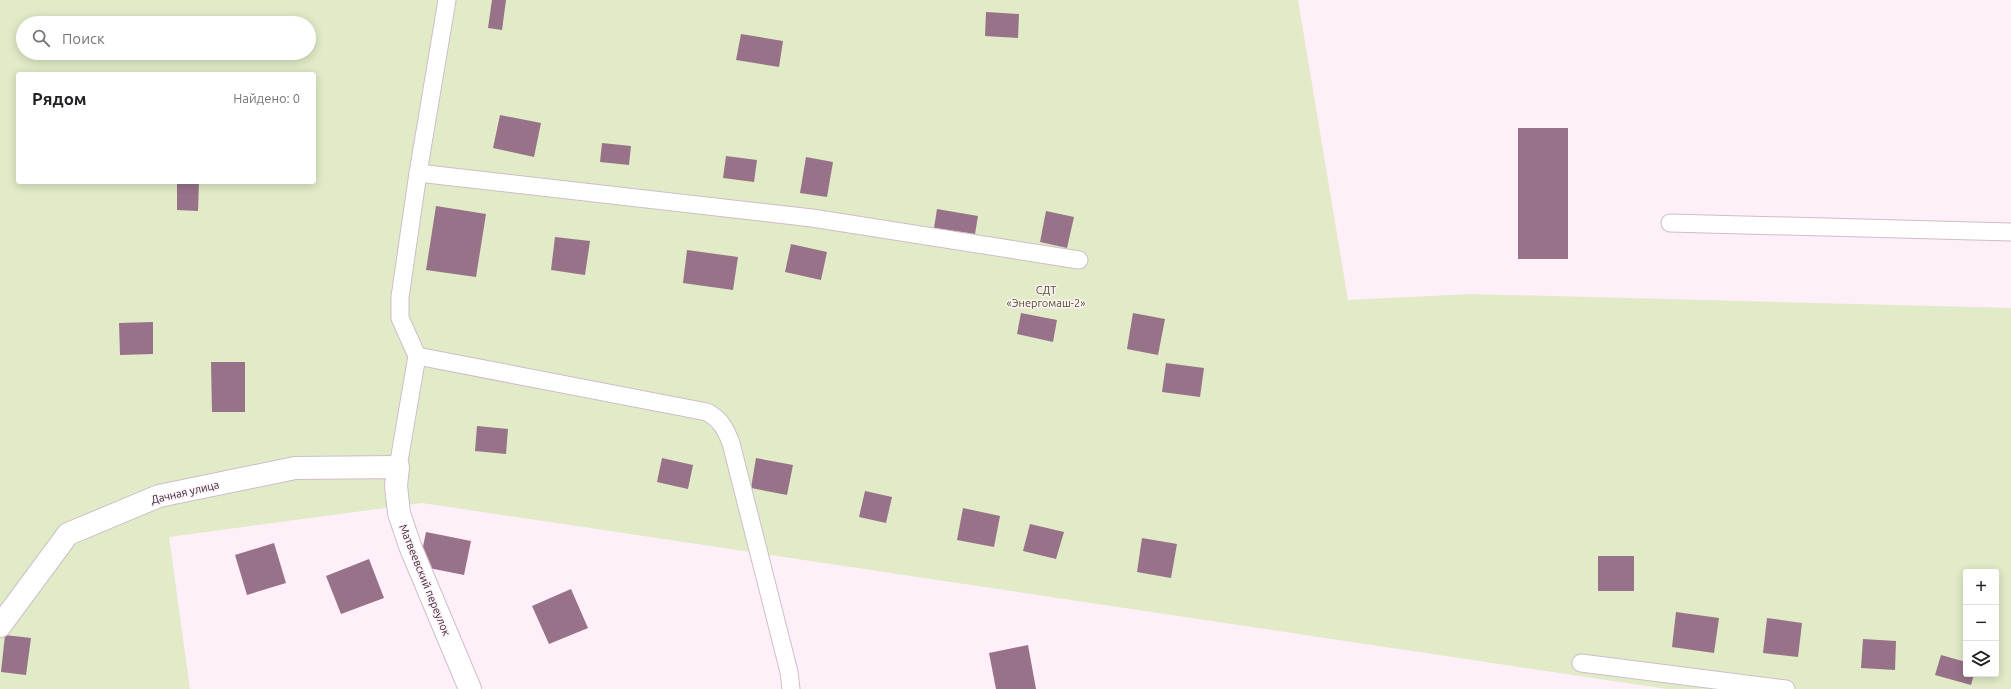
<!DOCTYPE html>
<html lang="ru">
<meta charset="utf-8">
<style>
body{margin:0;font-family:Ubuntu,sans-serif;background:#f2f2f2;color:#202124}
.controls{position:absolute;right:12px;bottom:12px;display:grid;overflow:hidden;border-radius:4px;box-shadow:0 2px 10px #0003}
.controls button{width:36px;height:36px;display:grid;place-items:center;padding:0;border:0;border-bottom:1px solid #e0e0e0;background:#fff;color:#202124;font:20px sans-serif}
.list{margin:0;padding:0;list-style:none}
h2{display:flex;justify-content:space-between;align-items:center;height:52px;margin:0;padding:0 16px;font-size:17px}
h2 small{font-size:13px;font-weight:400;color:#757577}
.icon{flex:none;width:22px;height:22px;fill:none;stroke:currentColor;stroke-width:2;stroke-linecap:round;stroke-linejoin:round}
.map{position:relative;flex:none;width:2011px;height:689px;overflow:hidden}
.search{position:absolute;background:#fff;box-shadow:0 2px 10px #0003;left:16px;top:16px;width:300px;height:44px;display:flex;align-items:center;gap:10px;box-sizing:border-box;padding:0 14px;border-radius:22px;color:#757577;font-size:15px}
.panel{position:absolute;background:#fff;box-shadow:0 2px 10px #0003;left:16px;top:72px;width:300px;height:112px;border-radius:4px}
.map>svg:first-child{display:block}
.green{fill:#e1ebc7;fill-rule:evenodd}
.building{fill:#977289}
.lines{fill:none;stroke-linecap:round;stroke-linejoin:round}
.service-casing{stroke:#cfbdc7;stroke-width:19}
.minor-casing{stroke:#cfbdc7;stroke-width:24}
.service{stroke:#fff;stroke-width:17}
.minor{stroke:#fff;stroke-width:22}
.labels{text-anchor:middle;stroke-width:3;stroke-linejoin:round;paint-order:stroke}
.park-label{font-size:11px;fill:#4a581b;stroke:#feeff8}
.street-label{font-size:11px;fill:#342d31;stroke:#feeff8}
</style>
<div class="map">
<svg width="2011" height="689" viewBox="0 0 2011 689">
<rect width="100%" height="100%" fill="#feeff8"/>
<!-- green -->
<path class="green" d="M0,0H1298L1348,300L1471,294L2011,308V689H1667L422,503L169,537L190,689H0ZM23,23H309V53H23ZM18,74H314V182H18ZM1966,572H1996V674H1966Z"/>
<!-- building -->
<g class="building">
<path d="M492,0H506L502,30L488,28Z"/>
<path d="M986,12L1019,14L1018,38L985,36Z"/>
<path d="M741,34L783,41L779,67L736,60Z"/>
<path d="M500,115L541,123L534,157L493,148Z"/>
<rect x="1518" y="128" width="50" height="131"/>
<path d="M602,143L631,146L629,165L600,162Z"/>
<path d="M726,156L757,160L754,182L723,178Z"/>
<path d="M806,157L833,162L827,197L800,193Z"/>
<path d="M177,182H199L198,211L177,210Z"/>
<path d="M436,206L486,214L476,277L426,270Z"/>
<path d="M937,209L978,216L975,234L934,228Z"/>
<path d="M1046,211L1074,217L1067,248L1040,242Z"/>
<path d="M555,237L590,241L585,275L551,270Z"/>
<path d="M791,244L827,252L821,280L785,272Z"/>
<path d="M687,250L738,257L733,290L683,283Z"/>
<path d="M1021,313L1057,320L1053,342L1017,334Z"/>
<path d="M1133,313L1165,319L1158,355L1127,349Z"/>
<path d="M153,322V354L120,355L119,323Z"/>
<path d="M211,362H245V412H212Z"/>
<path d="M1166,363L1204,368L1200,397L1162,392Z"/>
<path d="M477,426L508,429L506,454L475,451Z"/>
<path d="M662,458L693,465L688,489L657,482Z"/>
<path d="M756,458L793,465L787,495L751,488Z"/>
<path d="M865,491L892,497L886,523L859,517Z"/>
<path d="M963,508L1000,516L994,547L957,540Z"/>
<path d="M1030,524L1064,532L1056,559L1023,551Z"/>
<path d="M426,532L471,541L464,575L419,566Z"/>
<path d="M1142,538L1177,544L1171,578L1137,572Z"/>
<path d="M274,543L286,583L247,595L235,555Z"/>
<rect x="1598" y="556" width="36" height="35"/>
<path d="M369,559L384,598L341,614L326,576Z"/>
<path d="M571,589L588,628L549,644L532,606Z"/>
<path d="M1676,612L1719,618L1714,653L1672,647Z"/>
<path d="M1767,618L1802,623L1798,657L1763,653Z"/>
<path d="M5,635L31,638L26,675L1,672Z"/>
<path d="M1863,639L1896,641L1895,670L1861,668Z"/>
<path d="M1028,645L1036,689H996L989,653Z"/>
<path d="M1941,655L1966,662V674H1974L1971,685L1935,675Z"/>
</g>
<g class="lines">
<defs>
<g id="service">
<path d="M418,173L812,218L1079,260"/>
<path d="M1670,223L2011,232"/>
<path d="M417,356L707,412C721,420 725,428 731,443L789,672L791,689"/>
<path d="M398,467L417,356L400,318V297L418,173L447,0"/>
<path d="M1581,663L1786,689"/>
</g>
<path id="minor" d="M0,626L68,534L159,496L295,468L398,467L396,486L399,513L410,546L470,689"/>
</defs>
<!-- service casing -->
<use href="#service" class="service-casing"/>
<!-- minor casing -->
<use href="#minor" class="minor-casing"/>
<!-- service -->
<use href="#service" class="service"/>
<!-- minor -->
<use href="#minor" class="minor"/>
</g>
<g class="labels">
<!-- park labels -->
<g class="park-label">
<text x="1046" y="294">СДТ<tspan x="1046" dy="13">«Энергомаш-2»</tspan></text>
</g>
<!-- street labels -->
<g class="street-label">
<text transform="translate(185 492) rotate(-13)" y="4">Дачная улица</text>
<text transform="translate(425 580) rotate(68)" y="4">Матвеевский переулок</text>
</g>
</g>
</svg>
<div class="controls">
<button>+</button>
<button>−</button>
<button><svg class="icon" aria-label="layers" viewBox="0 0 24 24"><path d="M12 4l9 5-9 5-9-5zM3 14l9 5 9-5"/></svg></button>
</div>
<div class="search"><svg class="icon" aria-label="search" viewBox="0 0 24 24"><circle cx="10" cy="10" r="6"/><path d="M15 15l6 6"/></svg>Поиск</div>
<section class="panel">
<h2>Рядом<small>Найдено: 0</small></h2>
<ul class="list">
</ul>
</section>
</div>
